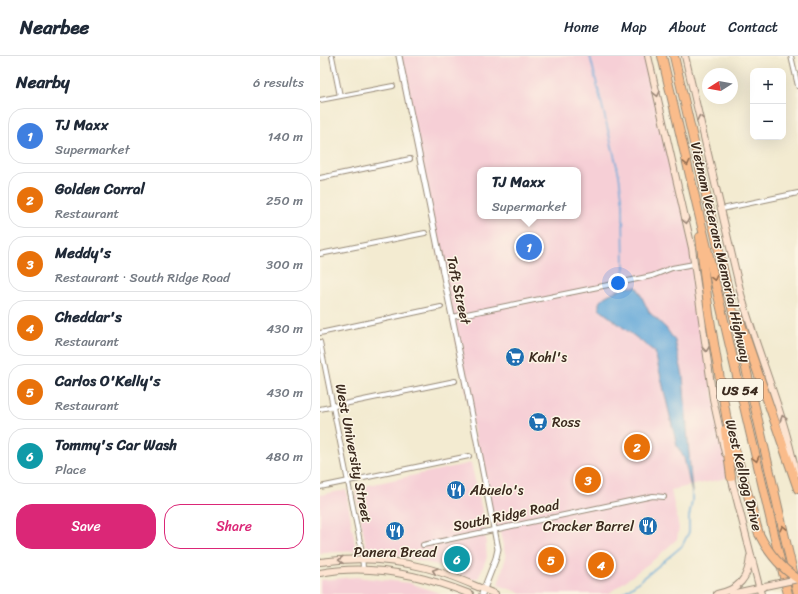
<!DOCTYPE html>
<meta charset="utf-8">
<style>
body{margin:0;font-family:Sriracha,sans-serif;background:#f2f2f3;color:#1f2937}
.controls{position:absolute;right:12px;top:12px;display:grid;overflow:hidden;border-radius:8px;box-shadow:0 4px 16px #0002}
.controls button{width:36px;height:36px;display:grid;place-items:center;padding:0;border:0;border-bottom:1px solid #e0e1e3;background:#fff;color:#1f2937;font:20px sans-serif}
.compass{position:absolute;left:382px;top:12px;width:36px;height:36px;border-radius:50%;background:#fff;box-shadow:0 4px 16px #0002;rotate:259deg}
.you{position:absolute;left:298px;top:227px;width:14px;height:14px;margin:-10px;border:3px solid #fff;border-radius:50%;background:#1a73e8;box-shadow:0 0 0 6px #1a73e833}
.badge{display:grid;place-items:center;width:26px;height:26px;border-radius:50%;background:#db2777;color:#fff;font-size:13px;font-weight:700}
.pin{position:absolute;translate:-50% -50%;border:2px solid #fff;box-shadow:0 1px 4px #0006}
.popup{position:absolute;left:157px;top:111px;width:104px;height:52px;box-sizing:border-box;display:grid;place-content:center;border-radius:8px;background:#fff;filter:drop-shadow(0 1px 3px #0005);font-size:13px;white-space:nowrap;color:#747a83}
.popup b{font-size:15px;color:#1f2937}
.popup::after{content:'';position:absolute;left:50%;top:100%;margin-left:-8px;border:8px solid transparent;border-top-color:#fff}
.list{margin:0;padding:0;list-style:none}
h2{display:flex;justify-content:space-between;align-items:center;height:52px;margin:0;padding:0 16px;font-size:17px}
h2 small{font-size:13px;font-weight:400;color:#747a83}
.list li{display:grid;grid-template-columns:26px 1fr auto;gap:12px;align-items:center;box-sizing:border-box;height:56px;margin:0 8px 8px;padding:0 8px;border:1px solid #e0e1e3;border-radius:16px}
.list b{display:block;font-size:15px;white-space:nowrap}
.list p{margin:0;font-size:13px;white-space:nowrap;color:#747a83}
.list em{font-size:13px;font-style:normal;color:#747a83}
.actions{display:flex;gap:8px;padding:12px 16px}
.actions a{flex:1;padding:9px 0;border:1px solid #db2777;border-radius:16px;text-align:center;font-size:14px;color:#db2777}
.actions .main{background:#db2777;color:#fff}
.map{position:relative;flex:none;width:478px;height:538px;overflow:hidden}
header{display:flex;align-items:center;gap:24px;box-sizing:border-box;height:56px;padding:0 20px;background:#fff;border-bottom:1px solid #e0e1e3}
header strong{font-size:19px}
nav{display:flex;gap:22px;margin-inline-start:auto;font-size:14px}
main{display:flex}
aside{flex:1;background:#fff}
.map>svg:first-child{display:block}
.built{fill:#f6cfd6;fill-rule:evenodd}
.water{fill:#64a8d9;stroke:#50697c}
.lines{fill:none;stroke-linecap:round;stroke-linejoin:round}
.stream{stroke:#64a8d9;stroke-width:1.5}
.minor-casing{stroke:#978a78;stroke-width:6}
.tertiary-casing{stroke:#978a78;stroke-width:7}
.secondary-casing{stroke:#978a78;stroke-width:8}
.motorway-casing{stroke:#978a78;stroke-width:10}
.minor{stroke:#fff;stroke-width:4}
.tertiary{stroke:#fff;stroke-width:5}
.secondary{stroke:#fde4d1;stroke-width:6}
.motorway{stroke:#fabc8b;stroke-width:8}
.secondary-bridge-casing{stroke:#978a78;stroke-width:8;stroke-linecap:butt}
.motorway-bridge-casing{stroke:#978a78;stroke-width:10;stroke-linecap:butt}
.secondary-bridge{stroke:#fde4d1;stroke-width:6}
.motorway-bridge{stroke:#fabc8b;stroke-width:8}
.oneway{stroke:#9c8778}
.oneway2{stroke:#916c4f}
.labels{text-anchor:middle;stroke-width:3;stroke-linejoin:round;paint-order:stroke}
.shield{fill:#fcf5e5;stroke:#75675a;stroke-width:1}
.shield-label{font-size:13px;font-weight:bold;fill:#3b2a1e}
.street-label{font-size:14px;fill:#3b2a1e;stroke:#fcf5e5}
.poi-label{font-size:14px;fill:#3b2a1e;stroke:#fcf5e5;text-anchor:start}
</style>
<header>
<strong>Nearbee</strong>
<nav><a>Home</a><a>Map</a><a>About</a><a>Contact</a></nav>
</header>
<main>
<aside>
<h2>Nearby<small>6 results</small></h2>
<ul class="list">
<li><span class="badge" style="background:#3f7fe0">1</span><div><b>TJ Maxx</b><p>Supermarket</p></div><em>140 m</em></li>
<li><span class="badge" style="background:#e8710a">2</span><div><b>Golden Corral</b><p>Restaurant</p></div><em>250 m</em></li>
<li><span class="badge" style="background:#e8710a">3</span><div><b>Meddy's</b><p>Restaurant · South Ridge Road</p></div><em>300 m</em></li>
<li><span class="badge" style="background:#e8710a">4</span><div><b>Cheddar's</b><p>Restaurant</p></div><em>430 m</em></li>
<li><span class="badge" style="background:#e8710a">5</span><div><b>Carlos O'Kelly's</b><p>Restaurant</p></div><em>430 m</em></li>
<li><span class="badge" style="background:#0f9aa8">6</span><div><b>Tommy's Car Wash</b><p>Place</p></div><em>480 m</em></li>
</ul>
<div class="actions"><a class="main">Save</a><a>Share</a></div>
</aside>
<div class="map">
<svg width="478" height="538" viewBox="0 0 478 538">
<rect width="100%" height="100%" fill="#fcf5e5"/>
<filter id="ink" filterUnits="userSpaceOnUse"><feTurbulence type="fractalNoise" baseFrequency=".025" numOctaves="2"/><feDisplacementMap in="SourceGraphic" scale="8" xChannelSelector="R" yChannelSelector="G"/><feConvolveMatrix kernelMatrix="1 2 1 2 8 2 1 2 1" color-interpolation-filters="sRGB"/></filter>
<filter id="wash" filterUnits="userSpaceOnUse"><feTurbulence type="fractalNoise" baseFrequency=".012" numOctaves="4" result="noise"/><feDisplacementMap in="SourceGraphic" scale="16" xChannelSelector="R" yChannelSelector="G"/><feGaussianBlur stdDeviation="0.9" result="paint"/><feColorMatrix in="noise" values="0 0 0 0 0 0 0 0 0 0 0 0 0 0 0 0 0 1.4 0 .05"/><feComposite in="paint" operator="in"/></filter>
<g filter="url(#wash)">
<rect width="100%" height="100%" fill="#f3ebd1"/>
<!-- built -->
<g class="built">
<path d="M78,0H328L372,192L388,314L411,421L351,434L359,472L357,483L336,502L288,538H204L178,529L186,501L179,473L174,474ZM160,114H258V160H160Z"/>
<path d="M151,407L164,463L167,501L158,523L151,524L122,510L78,500L47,496L35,432Z"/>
<path d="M26,434L36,495L0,497V439Z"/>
<path d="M36,521L90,527L122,538H0V524Z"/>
</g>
<!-- water -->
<path class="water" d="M308,231H317L329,256L346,272L355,285L363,320L372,437L364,402L357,390L335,296L279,253C279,251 279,249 279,247C283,238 300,234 308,231Z"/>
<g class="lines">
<!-- stream -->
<g class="stream">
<path d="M270,0L299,119L303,148L304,221"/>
<path d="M302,538L325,521L362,490L369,476V461L372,445V436"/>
</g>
</g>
</g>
<g filter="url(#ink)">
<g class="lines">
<defs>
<g id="minor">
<path d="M12,0L20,40"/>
<path d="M471,0L478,30"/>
<path d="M0,44L73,30"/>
<path d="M0,122L90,103"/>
<path d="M402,153L478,137"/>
<path d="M0,198L105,177"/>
<path d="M132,261L332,220L352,212L374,208"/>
<path d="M0,277L121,251"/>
<path d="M0,286L42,496L43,513"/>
<path d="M0,353L135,325"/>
<path d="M0,431L149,400"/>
<path d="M103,489L333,440L344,441"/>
</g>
<path id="tertiary" d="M79,0L148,339L178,493L176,502L162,538"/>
<g id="secondary">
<path d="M328,0L372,192L393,343L405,397"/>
<path d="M365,0L421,238C438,299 464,356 476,418"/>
<path d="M410,417L441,538"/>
<path d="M0,506C35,501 72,503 106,512C130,518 152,529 175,538"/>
<path d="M0,517C51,507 102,519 150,538"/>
<path d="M397,538C419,533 428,523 430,501"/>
<path d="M411,538L443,531"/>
</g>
<g id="motorway">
<path d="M342,0L468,538"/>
<path d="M354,0L478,538"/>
<path d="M380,181L389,258L407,365L439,478"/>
<path d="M418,259L478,433"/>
<path d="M405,374L411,421"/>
</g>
</defs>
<!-- minor casing -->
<use href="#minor" class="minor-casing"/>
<!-- tertiary casing -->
<use href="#tertiary" class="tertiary-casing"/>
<!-- secondary casing -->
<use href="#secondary" class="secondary-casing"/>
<!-- motorway casing -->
<use href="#motorway" class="motorway-casing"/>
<!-- minor -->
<use href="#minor" class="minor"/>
<!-- tertiary -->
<use href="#tertiary" class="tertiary"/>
<!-- secondary -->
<use href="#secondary" class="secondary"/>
<!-- motorway -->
<use href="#motorway" class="motorway"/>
<defs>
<path id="secondary-bridge" d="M445,530L478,523"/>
<path id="motorway-bridge" d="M439,478C448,496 461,512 478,523"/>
</defs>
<!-- secondary-bridge casing -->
<use href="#secondary-bridge" class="secondary-bridge-casing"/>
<!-- motorway-bridge casing -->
<use href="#motorway-bridge" class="motorway-bridge-casing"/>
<!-- secondary-bridge -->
<use href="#secondary-bridge" class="secondary-bridge"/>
<!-- motorway-bridge -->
<use href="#motorway-bridge" class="motorway-bridge"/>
</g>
<!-- one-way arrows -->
<defs><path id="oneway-chevron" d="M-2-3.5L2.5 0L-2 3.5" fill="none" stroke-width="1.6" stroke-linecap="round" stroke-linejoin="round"/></defs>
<g class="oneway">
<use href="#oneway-chevron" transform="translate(337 38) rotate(77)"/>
<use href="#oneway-chevron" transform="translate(380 62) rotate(-103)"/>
<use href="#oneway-chevron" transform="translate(366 165) rotate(78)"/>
<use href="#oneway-chevron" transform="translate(386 293) rotate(83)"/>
<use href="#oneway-chevron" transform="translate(463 362) rotate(-107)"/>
<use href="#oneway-chevron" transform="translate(21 504) rotate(178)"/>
<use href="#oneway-chevron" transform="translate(115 515) rotate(-162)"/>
</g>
<g class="oneway2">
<use href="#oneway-chevron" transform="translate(367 107) rotate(77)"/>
<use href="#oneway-chevron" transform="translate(394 222) rotate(77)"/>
<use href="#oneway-chevron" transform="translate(436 403) rotate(77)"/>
<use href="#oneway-chevron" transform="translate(463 472) rotate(-103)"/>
</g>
</g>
<!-- icons -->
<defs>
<symbol id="supermarket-disc" viewBox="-11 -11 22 22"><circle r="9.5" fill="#1f6fb2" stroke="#fcf5e5"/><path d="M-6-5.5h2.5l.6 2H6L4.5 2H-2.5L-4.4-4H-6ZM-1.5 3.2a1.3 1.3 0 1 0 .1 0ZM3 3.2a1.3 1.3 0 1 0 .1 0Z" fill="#fff"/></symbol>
<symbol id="restaurant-disc" viewBox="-11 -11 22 22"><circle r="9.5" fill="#1f6fb2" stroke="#fcf5e5"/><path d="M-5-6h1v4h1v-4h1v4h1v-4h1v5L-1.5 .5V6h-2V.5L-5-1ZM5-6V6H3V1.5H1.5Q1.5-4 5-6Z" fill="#fff"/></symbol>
</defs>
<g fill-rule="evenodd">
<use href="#supermarket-disc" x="184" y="290" width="22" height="22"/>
<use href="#supermarket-disc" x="207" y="355" width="22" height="22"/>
<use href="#restaurant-disc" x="125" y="423" width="22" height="22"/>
<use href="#restaurant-disc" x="317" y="459" width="22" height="22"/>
<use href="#restaurant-disc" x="64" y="464" width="22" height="22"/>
</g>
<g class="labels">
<!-- shield labels -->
<rect class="shield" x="397" y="323" width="46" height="22" rx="3"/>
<g class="shield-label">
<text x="420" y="339">US 54</text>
</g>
<!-- street labels -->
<g class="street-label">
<text transform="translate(401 196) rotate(77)" y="5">Vietnam Veterans Memorial Highway</text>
<text transform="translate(139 234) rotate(78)" y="5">Taft Street</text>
<text transform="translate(34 397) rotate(79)" y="5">West University Street</text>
<text transform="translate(424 419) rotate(76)" y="5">West Kellogg Drive</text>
<text transform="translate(186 459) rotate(-12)" y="5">South Ridge Road</text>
</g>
<!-- poi labels -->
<g class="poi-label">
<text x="209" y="306">Kohl's</text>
<text x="232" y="371">Ross</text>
<text x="150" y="439">Abuelo's</text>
<text x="314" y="475" text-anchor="end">Cracker Barrel</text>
<text x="75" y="501" text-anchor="middle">Panera Bread</text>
</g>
</g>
</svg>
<div class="controls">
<button>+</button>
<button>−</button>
</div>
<svg class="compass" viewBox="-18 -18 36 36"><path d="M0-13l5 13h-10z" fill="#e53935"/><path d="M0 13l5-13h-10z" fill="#747a83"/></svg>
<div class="you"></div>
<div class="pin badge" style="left:209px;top:191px;background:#3f7fe0">1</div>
<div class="popup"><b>TJ Maxx</b>Supermarket</div>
<div class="pin badge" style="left:317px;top:391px;background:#e8710a">2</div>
<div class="pin badge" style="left:268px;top:424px;background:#e8710a">3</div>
<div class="pin badge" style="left:281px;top:509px;background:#e8710a">4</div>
<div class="pin badge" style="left:231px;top:504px;background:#e8710a">5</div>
<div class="pin badge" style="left:137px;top:503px;background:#0f9aa8">6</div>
</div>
</main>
